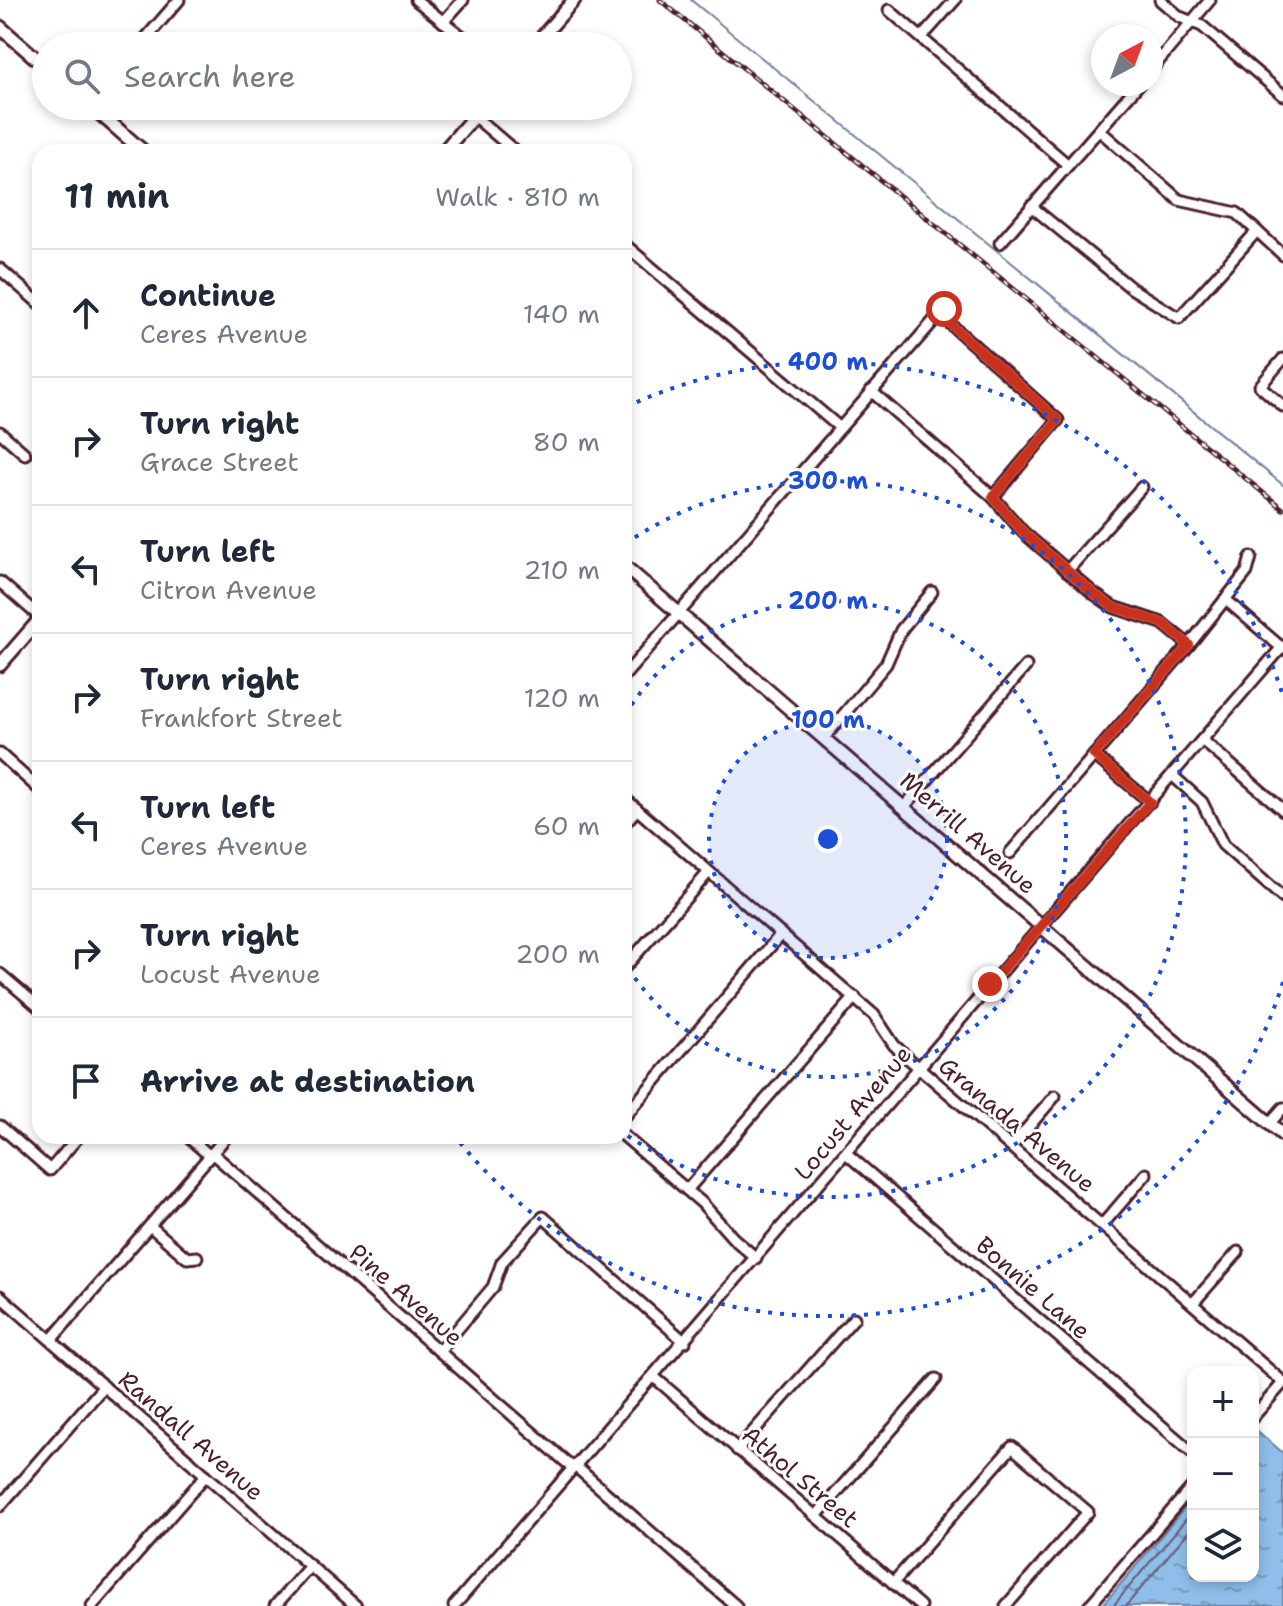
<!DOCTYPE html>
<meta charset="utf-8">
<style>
body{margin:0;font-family:"Shantell Sans",sans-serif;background:#f6f6f7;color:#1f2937}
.controls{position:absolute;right:24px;bottom:24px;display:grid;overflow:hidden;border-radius:16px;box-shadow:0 4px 12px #0003}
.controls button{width:72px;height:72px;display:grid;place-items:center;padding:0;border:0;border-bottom:2px solid #e0e1e3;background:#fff;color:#1f2937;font:40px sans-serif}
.compass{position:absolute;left:1091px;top:24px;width:72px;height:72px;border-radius:50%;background:#fff;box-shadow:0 4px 12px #0003;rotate:41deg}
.stop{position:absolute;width:24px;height:24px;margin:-18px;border:6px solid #c8321e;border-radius:50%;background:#fff}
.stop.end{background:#c8321e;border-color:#fff;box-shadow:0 2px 8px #0008}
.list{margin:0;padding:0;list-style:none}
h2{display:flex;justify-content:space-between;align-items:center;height:104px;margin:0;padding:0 32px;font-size:34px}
h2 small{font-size:26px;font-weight:400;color:#747a83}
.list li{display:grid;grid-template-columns:52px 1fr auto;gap:24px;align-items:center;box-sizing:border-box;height:128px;padding:0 32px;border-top:2px solid #e0e1e3}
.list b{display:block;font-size:30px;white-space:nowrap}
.list p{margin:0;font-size:26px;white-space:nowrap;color:#747a83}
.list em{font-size:26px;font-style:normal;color:#747a83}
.icon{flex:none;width:44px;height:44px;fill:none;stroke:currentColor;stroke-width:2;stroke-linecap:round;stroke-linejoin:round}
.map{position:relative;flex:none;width:1283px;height:1606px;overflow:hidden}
.search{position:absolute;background:#fff;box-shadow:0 4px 12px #0003;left:32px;top:32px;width:600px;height:88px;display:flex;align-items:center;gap:20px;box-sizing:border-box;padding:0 28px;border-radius:44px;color:#747a83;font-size:30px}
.panel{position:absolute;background:#fff;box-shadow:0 4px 12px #0003;left:32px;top:144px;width:600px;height:1000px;border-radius:24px}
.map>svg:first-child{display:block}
.water{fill:url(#water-ripples);stroke:#737e9d;stroke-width:2}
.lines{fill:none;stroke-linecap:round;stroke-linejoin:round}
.shore{stroke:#655f77;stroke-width:2}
.stream{stroke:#737e9d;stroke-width:2}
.minor-casing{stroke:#4a1f2b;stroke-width:15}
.major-casing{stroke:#4a1f2b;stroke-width:17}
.minor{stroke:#fff;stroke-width:9}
.major{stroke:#fff;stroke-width:11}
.rail-casing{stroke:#4a1f2b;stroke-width:5}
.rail{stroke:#fff;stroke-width:2;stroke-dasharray:6;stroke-linecap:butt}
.route{stroke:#c8321e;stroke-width:10}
.ring{fill:none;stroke:#1d4ed8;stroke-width:4;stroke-dasharray:4 8}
.labels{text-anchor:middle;stroke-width:6;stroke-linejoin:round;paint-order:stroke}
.street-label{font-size:24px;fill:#4a1f2b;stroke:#fff}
.centre{fill:#1d4ed8;stroke:#fff;stroke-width:4}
.ring-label{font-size:24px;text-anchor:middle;font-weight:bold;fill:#1d4ed8;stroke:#fff;stroke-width:6;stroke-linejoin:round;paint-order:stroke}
</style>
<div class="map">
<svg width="1283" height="1606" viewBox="0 0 1283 1606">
<defs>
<pattern id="water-ripples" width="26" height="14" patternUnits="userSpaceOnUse" patternTransform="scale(2)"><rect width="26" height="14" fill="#8ebee9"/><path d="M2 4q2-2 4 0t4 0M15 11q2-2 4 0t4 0" fill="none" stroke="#769abd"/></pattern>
</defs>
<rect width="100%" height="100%" fill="#fff"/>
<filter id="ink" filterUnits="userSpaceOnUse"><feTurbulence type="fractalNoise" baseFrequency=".0125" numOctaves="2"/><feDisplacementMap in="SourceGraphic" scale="16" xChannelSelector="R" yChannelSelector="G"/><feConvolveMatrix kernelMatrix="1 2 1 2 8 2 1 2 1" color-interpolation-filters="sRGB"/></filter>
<g filter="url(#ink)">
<!-- water -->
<path class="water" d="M1253,1427L1283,1453V1606H1102L1193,1498V1576H1253Z"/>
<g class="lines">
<!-- shore -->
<g class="shore">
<path d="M1113,1606L1193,1511"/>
<path d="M1126,1606L1193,1526"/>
</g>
<!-- stream -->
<path class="stream" d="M691,0L1283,485"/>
<defs>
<g id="minor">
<path d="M416,0L474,46"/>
<path d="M1160,0L1180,17L1202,26L1283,95"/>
<path d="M889,10L1068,165"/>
<path d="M443,22L463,0"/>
<path d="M922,37L955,0"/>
<path d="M139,46L179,0"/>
<path d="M1151,70L1210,0"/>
<path d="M474,116L516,152"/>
<path d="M1099,130L1179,200L1237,213L1283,255"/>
<path d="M1031,206L1131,288L1179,318L1257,231"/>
<path d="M1000,243L1139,84"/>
<path d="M624,244L839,427"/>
<path d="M0,269L40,304"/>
<path d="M939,314L1058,420L993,497"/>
<path d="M1283,359L1260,386L1283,406"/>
<path d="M871,391L993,497L1023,532L1093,593L1113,607L1162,623L1189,645"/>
<path d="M0,432L25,454"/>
<path d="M1067,571L1142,487"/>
<path d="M0,582L40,617"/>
<path d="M1225,599L1282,648"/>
<path d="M624,676L944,309"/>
<path d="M824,738L886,664L901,630L932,592"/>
<path d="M1202,740L1283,810"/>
<path d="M0,754L40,790"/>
<path d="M1094,755L1150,802"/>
<path d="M1172,775L1202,802L1223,845L1283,898"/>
<path d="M624,798L874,1015L894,1045L909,1059L1283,1382"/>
<path d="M904,807L1026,666"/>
<path d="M624,824L637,809"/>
<path d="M1010,853L1189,645L1247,572L1251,557"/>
<path d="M624,968L709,872"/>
<path d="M0,974L40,1008"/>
<path d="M624,1117L781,934"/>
<path d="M1270,1123L1283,1108"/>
<path d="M0,1126L50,1170L79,1136"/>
<path d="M187,1136L210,1156"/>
<path d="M624,1136L702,1203L733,1238L756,1258"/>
<path d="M1012,1146L1055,1096"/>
<path d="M212,1153L573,1468"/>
<path d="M846,1153L1193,1453"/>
<path d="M687,1190L855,997"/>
<path d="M1103,1224L1146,1174"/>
<path d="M150,1226L187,1258L197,1257"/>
<path d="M0,1296L356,1606"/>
<path d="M1194,1302L1238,1252"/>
<path d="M51,1340L227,1136"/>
<path d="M439,1351L493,1287L502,1262L543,1217L685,1342"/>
<path d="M654,1377L920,1606"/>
<path d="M1253,1417L1283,1383"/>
<path d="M737,1450L854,1318"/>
<path d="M575,1466L736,1606"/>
<path d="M0,1506L104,1386"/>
<path d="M816,1516L936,1379"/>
<path d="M893,1583L1012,1447L1088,1512L1006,1606"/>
<path d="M92,1606L206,1475"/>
<path d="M275,1606L310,1566"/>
<path d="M454,1606L1283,646"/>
<path d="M1089,1606L1193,1486"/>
</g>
<g id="major">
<path d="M0,27L46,67"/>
<path d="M534,46L574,0"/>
<path d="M91,106L144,152"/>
<path d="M443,152L483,106"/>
<path d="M624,566L1283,1135"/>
<path d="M0,665L40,619"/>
</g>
</defs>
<!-- minor casing -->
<use href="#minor" class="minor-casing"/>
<!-- major casing -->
<use href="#major" class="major-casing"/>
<!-- minor -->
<use href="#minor" class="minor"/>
<!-- major -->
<use href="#major" class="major"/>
<defs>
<path id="rail" d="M660,0L1283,509"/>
</defs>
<!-- rail casing -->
<use href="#rail" class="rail-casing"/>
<!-- rail -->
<use href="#rail" class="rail"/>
</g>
</g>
<g class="lines" filter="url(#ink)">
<!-- route -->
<path class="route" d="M944,309L939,314L1058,420L993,497L1023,532L1093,593L1113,607L1162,623L1189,645L1094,755L1150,802L990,984"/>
</g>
<!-- distance rings -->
<circle cx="828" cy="839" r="119" fill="#1d4ed8" fill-opacity=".12"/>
<g class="ring">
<circle cx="828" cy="839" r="119"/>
<path d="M625 715A238 238 0 1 1 625 963"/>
<path d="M625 544A358 358 0 1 1 625 1134"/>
<path d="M1283 982A477 477 0 0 1 457 1139M626 407A477 477 0 0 1 1283 696"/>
</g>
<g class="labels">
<!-- street labels -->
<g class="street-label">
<text transform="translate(968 833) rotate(41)" y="8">Merrill Avenue</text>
<text transform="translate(853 1113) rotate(-50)" y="8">Locust Avenue</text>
<text transform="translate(1017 1125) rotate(40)" y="8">Granada Avenue</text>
<text transform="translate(1033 1288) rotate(41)" y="8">Bonnie Lane</text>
<text transform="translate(406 1295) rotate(41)" y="8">Pine Avenue</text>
<text transform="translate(191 1436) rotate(41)" y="8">Randall Avenue</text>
<text transform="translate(800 1477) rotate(40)" y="8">Athol Street</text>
</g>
</g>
<circle cx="828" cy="839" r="12" class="centre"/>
<g class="ring-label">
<text x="828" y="370">400 m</text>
<text x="828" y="489">300 m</text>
<text x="828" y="609">200 m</text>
<text x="828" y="728">100 m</text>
</g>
</svg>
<div class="controls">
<button>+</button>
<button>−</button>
<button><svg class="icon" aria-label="layers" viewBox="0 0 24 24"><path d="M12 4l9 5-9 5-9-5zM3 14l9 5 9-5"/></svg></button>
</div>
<svg class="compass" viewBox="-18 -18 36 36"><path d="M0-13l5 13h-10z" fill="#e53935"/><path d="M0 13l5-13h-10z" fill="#747a83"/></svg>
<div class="stop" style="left:944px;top:309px"></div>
<div class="stop end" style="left:990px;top:984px"></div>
<div class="search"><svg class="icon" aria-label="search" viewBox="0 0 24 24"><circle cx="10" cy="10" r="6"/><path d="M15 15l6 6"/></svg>Search here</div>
<section class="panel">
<h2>11 min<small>Walk · 810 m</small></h2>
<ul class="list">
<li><svg class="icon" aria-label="ahead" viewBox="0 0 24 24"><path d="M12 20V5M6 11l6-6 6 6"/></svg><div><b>Continue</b><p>Ceres Avenue</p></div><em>140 m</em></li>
<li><svg class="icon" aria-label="right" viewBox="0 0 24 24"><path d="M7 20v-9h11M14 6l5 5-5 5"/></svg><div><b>Turn right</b><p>Grace Street</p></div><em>80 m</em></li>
<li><svg class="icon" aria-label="left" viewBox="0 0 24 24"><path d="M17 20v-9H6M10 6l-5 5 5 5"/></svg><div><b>Turn left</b><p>Citron Avenue</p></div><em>210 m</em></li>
<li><svg class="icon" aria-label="right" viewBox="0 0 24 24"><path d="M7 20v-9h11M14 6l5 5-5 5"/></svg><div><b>Turn right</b><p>Frankfort Street</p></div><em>120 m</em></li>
<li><svg class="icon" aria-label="left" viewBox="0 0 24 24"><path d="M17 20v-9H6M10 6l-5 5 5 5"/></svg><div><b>Turn left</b><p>Ceres Avenue</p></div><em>60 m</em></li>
<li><svg class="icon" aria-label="right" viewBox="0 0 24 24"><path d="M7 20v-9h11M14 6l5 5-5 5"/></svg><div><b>Turn right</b><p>Locust Avenue</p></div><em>200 m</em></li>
<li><svg class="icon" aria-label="arrive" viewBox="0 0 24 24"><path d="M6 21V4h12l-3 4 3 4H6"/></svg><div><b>Arrive at destination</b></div></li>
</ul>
</section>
</div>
